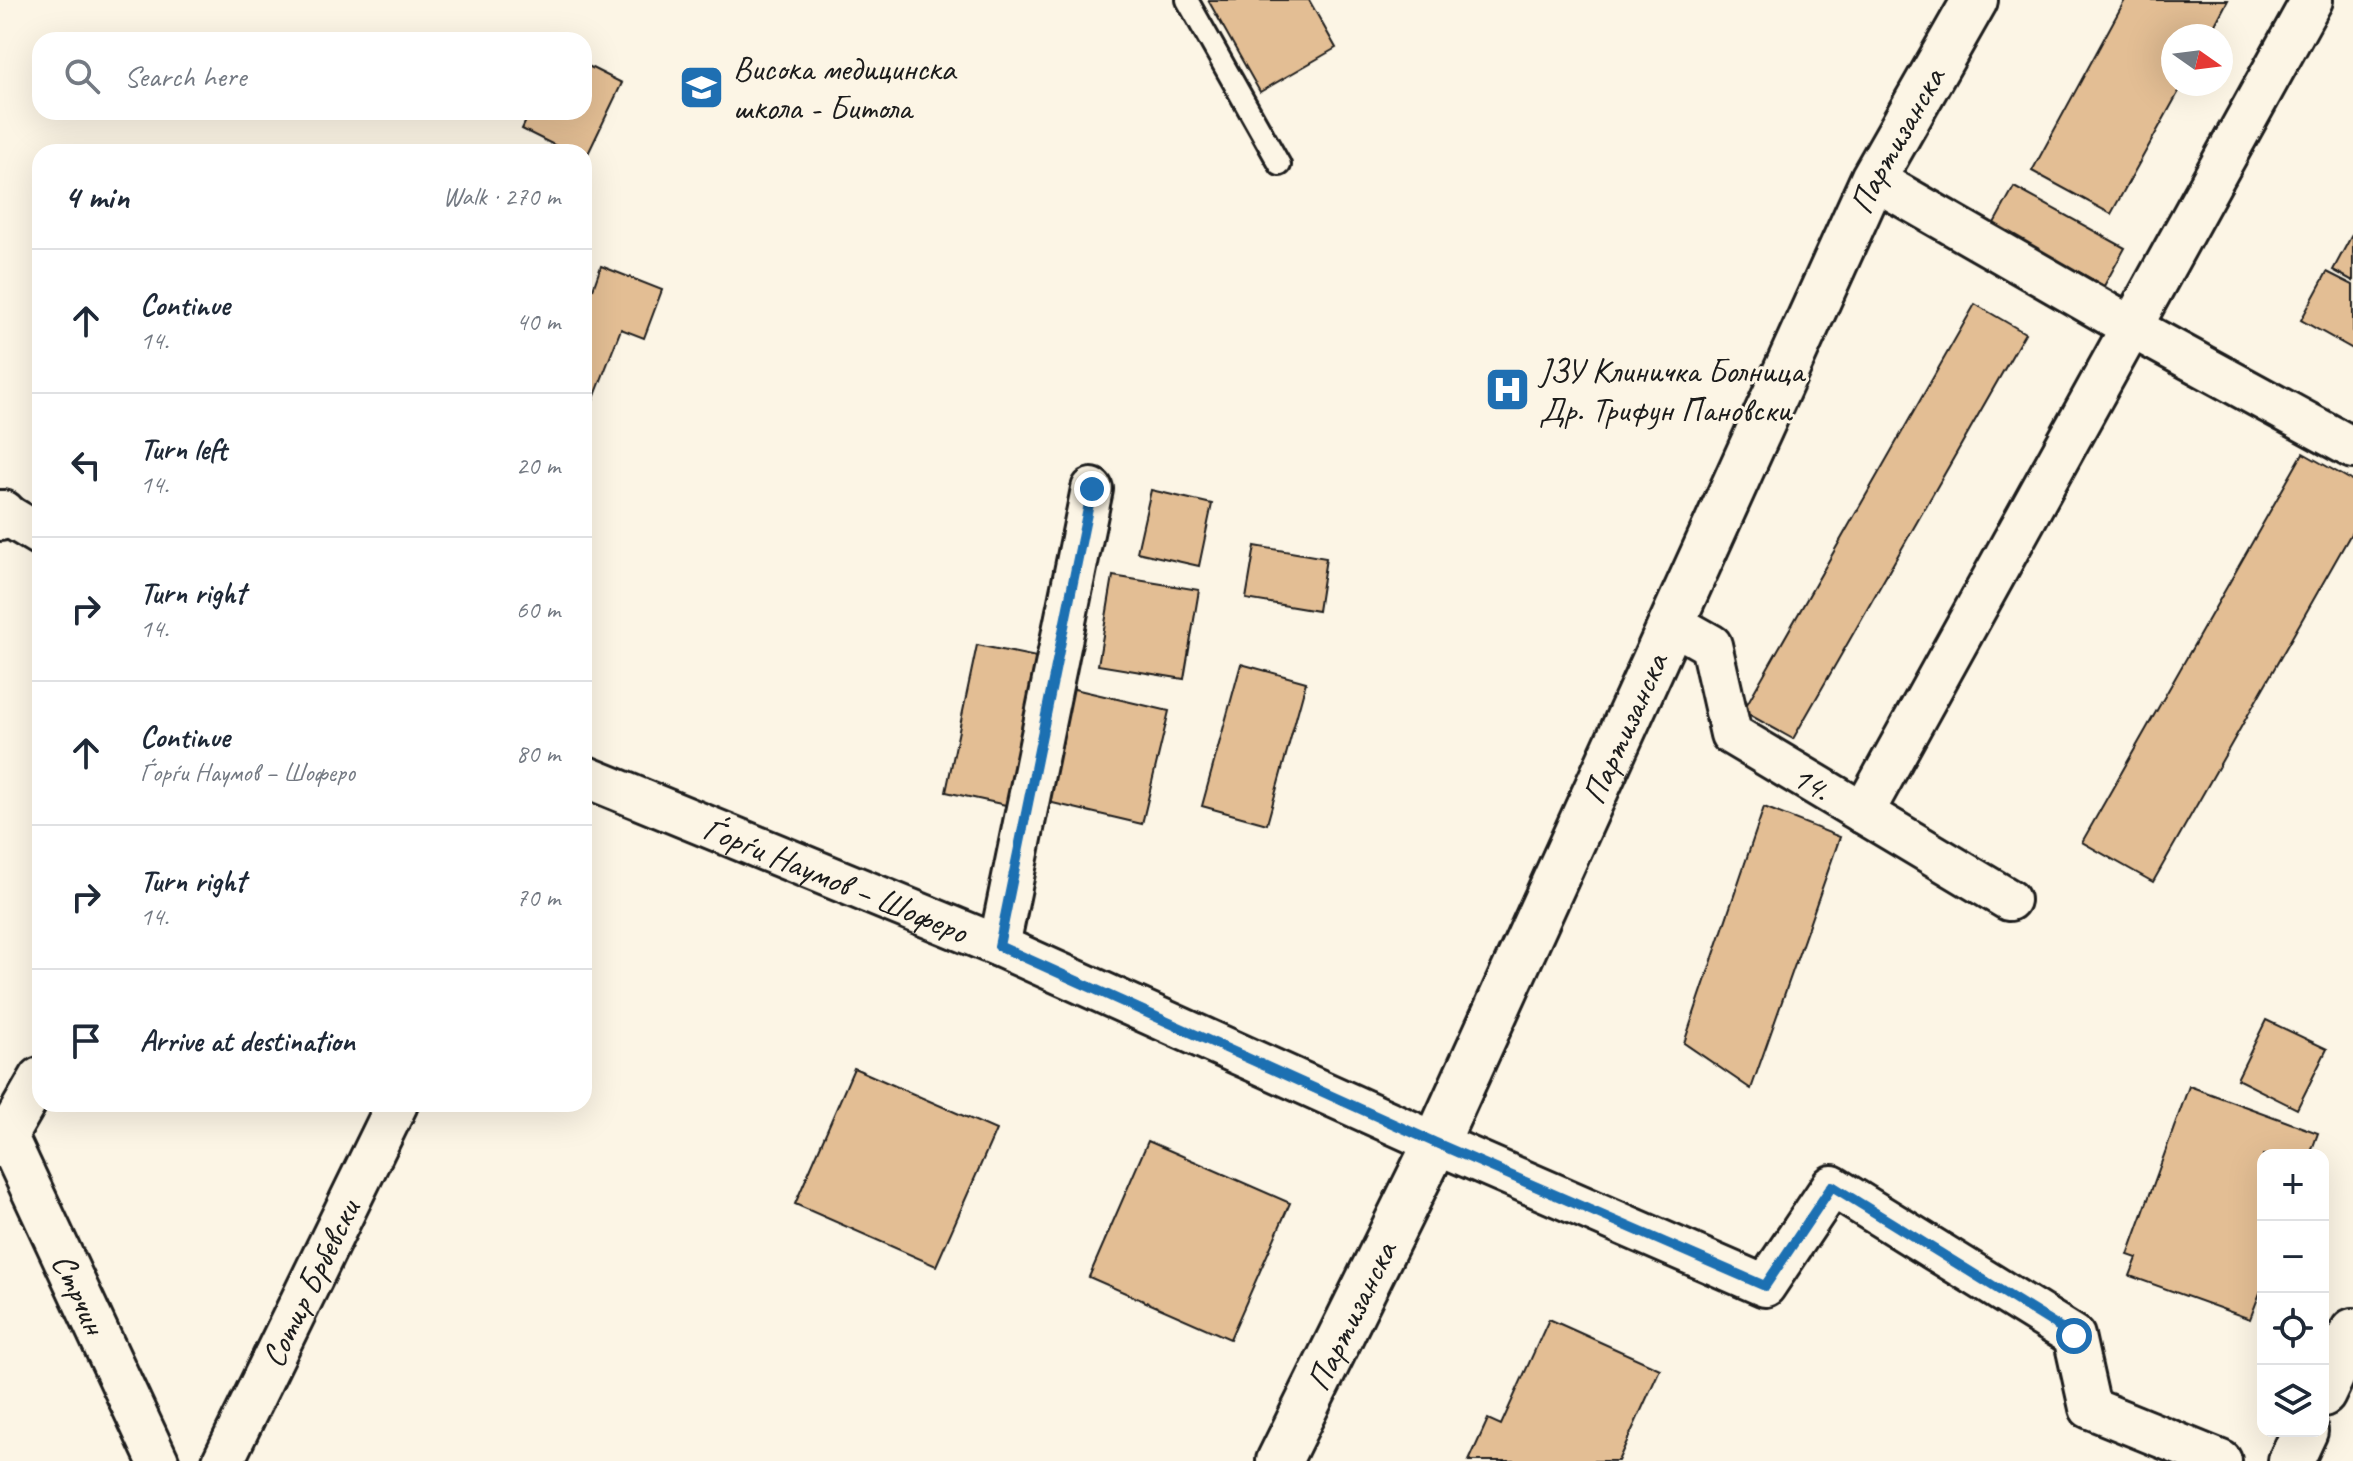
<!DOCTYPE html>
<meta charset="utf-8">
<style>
body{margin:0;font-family:Caveat,sans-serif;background:#f6f6f7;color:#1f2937}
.controls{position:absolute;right:24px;bottom:24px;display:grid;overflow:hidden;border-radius:16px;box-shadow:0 8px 32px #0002}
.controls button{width:72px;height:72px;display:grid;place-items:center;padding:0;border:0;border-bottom:2px solid #e0e1e3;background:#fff;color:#1f2937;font:40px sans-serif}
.compass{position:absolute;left:2161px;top:24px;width:72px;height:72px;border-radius:50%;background:#fff;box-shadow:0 8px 32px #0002;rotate:104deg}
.stop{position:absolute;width:24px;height:24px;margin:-18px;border:6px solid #1f6fb2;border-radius:50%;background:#fff}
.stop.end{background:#1f6fb2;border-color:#fff;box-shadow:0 2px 8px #0008}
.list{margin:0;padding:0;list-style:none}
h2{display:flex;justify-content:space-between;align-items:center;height:104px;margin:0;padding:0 32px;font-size:34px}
h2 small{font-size:26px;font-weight:400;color:#747a83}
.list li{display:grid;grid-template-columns:52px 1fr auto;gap:24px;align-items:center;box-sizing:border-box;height:144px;padding:0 32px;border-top:2px solid #e0e1e3}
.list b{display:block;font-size:30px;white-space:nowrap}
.list p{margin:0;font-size:26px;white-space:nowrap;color:#747a83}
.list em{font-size:26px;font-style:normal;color:#747a83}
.icon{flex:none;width:44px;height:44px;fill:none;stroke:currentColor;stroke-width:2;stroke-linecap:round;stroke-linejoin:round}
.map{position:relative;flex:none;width:2353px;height:1461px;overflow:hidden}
.search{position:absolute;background:#fff;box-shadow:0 8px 32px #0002;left:32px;top:32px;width:560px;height:88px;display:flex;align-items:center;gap:20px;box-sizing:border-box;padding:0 28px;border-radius:24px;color:#747a83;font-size:30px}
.panel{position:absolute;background:#fff;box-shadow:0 8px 32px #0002;left:32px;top:144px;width:560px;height:968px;border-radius:24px}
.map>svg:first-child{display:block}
.building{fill:#e3be94;stroke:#1c1c1c;stroke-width:2}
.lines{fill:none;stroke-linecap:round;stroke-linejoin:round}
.service-casing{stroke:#1c1c1c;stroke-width:26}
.minor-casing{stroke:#1c1c1c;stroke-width:46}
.tertiary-casing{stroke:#1c1c1c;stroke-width:50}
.service{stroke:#fcf5e5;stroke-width:20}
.minor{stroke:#fcf5e5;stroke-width:40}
.tertiary{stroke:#fcf5e5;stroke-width:44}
.route{stroke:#1f6fb2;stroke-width:10}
.labels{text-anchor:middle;stroke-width:6;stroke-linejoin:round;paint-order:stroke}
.poi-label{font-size:34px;fill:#1c1c1c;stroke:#fcf5e5;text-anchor:start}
.street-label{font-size:34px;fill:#1c1c1c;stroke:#fcf5e5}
</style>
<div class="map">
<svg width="2353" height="1461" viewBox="0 0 2353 1461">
<rect width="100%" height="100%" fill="#fcf5e5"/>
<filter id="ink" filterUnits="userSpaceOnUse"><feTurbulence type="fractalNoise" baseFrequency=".0125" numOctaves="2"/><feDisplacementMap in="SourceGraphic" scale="16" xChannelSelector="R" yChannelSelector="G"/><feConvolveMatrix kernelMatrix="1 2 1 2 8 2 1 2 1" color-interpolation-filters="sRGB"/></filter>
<g filter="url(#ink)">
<!-- building -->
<g class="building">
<path d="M1208,0H1309L1336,48L1260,92Z"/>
<path d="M2125,0H2228L2209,36H2173V84H2183L2111,214L2032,171Z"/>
<path d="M584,64L622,83L585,160L584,152H568L522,129L530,112H584Z"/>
<path d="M2014,187L2125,248L2104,286L1993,225Z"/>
<path d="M2353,233V281L2333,270Z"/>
<path d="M601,266L662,290L644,338L621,329L584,424V286L593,289Z"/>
<path d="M2327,272L2353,285V349L2301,320Z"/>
<path d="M1975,304L2025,333L1793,739L1743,711Z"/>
<path d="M2303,453L2353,481V530L2153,882L2082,842Z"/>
<path d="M1151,490L1212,504L1199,566L1137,552Z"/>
<path d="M1255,546L1326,558L1318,611L1246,599Z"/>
<path d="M1113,576L1199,590L1184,679L1098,665Z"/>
<path d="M977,645L1046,659L1015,807L946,792Z"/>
<path d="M1241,664L1306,682L1267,824L1202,806Z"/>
<path d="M1070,688L1169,711L1142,824L1044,801Z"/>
<path d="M1764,807L1840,837L1751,1089L1684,1043Z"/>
<path d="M2266,1020L2327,1049L2297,1109L2237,1079Z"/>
<path d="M854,1068L996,1130L936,1266L795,1204Z"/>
<path d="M2189,1086L2318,1133L2310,1155H2263V1285L2250,1319L2130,1276L2137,1258L2128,1255Z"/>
<path d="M1148,1141L1290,1203L1230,1339L1089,1277Z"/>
<path d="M1549,1319L1660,1369L1618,1461H1469L1488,1419L1501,1425Z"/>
</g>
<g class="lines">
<defs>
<path id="service" d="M1187,0L1280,165"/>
<g id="minor">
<path d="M1873,179L2131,327L2353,448"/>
<path d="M0,511L40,535"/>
<path id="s1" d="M1672,623L1711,645L1731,734L2009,900"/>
<path id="s2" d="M584,776L999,946L1436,1143L1765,1286L1832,1186L2074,1336L2090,1408L2221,1461"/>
<path d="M1863,813L2312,0"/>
<path d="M999,946L1092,489"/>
<path id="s3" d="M0,1128L7,1137L158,1461"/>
<path d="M0,1147L40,1078"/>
<path id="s4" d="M223,1461L397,1104"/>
</g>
<g id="tertiary">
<path d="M0,518L3,513"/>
<path d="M2323,1394L2353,1331"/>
<path id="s5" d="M1279,1461L1436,1143L1873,179L1975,0"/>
<path d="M2291,1461L2305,1431"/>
</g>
</defs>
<!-- service casing -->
<use href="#service" class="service-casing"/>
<!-- minor casing -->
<use href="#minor" class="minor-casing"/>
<!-- tertiary casing -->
<use href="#tertiary" class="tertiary-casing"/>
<!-- service -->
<use href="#service" class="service"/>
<!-- minor -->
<use href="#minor" class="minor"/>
<!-- tertiary -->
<use href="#tertiary" class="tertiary"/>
</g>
</g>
<g class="lines" filter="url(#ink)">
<!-- route -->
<path class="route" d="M1092,489L999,946L1436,1143L1765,1286L1832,1186L2074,1336"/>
</g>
<!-- icons -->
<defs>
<symbol id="university-square" viewBox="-11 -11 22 22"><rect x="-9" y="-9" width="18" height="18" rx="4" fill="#1f6fb2" stroke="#fcf5e5"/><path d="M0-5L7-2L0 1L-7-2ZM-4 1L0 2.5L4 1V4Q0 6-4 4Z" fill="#fff"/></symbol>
<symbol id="hospital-square" viewBox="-11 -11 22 22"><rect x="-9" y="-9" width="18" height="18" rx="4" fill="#1f6fb2" stroke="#fcf5e5"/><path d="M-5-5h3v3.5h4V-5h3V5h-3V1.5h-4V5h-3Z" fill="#fff"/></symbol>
</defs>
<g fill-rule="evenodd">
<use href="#university-square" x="676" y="62" width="51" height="51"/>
<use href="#hospital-square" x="1482" y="364" width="51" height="51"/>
</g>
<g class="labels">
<!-- poi labels -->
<g class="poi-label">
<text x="733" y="80">Висока медицинска<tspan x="733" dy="39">школа - Битола</tspan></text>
<text x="1539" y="382">ЈЗУ Клиничка Болница<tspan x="1539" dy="39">Др. Трифун Пановски</tspan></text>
</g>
<!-- street labels -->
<g class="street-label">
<text dy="12" stroke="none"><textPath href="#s5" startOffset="1458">Партизанска</textPath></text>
<text dy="12" stroke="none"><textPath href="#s5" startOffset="810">Партизанска</textPath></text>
<text dy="12" stroke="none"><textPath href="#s1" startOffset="230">14.</textPath></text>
<text dy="12" stroke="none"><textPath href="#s2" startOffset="272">Ѓорѓи Наумов – Шоферо</textPath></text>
<text dy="12" stroke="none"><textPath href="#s4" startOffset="198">Сотир Брбевски</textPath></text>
<text dy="12" stroke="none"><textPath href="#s3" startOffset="184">Стрчин</textPath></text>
<text dy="12" stroke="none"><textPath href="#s5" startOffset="162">Партизанска</textPath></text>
</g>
</g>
</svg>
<div class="controls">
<button>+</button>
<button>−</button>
<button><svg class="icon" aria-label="locate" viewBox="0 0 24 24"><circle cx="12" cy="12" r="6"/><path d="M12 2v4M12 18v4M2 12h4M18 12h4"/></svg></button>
<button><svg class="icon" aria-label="layers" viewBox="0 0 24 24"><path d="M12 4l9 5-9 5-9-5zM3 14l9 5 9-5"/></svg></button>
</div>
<svg class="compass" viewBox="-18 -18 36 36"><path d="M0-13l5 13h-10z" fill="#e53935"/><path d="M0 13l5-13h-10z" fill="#747a83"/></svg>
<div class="stop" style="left:2074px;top:1336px"></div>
<div class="stop end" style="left:1092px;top:489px"></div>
<div class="search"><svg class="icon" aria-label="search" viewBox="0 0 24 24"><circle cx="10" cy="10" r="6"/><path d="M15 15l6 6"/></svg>Search here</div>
<section class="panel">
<h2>4 min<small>Walk · 270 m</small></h2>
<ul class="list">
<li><svg class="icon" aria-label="ahead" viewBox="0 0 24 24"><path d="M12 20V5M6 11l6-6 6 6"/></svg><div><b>Continue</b><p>14.</p></div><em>40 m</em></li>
<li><svg class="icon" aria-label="left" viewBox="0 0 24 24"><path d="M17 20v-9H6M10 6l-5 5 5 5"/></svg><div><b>Turn left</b><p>14.</p></div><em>20 m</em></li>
<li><svg class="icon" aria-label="right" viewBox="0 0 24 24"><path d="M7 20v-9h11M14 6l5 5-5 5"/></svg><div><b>Turn right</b><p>14.</p></div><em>60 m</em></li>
<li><svg class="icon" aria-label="ahead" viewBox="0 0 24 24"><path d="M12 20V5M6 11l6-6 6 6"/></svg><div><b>Continue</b><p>Ѓорѓи Наумов – Шоферо</p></div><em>80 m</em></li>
<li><svg class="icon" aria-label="right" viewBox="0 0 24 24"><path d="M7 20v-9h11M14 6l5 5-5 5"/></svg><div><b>Turn right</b><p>14.</p></div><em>70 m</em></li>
<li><svg class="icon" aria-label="arrive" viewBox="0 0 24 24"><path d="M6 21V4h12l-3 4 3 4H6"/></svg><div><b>Arrive at destination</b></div></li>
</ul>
</section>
</div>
